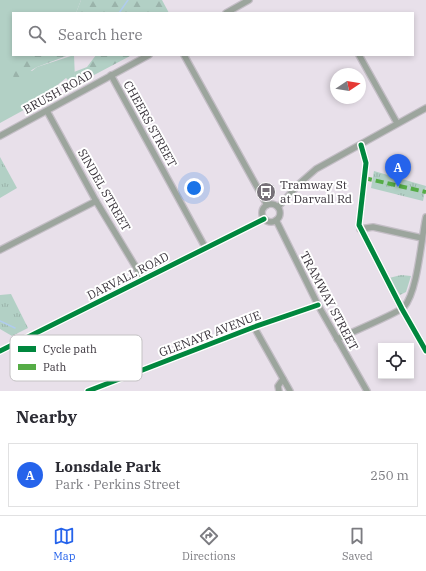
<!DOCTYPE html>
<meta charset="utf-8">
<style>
body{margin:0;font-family:"IBM Plex Serif",serif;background:#f2f2f3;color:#2b2b33}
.controls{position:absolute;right:12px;bottom:12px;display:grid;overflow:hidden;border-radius:0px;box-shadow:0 2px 6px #0003}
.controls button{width:36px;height:36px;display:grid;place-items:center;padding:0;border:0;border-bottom:1px solid #e1e1e2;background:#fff;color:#2b2b33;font:20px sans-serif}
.compass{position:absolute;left:330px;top:68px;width:36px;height:36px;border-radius:50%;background:#fff;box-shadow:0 2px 6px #0003;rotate:78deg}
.you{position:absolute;left:194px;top:188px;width:14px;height:14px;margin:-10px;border:3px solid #fff;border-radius:50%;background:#1a73e8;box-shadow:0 0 0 6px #1a73e833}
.badge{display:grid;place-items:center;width:26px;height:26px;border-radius:50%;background:#2563eb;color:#fff;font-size:13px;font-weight:700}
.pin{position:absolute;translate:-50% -33px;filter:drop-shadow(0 1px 2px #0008)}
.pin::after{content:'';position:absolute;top:21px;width:14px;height:12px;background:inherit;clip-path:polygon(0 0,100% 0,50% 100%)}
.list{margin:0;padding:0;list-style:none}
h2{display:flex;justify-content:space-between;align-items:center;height:52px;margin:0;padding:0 16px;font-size:17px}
h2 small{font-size:13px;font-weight:400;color:#7c7c81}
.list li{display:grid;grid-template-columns:26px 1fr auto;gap:12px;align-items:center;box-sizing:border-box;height:64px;margin:0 8px 8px;padding:0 8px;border:1px solid #e1e1e2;border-radius:0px}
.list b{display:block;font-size:15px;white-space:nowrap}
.list p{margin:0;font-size:13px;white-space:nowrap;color:#7c7c81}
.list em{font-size:13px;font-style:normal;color:#7c7c81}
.icon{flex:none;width:22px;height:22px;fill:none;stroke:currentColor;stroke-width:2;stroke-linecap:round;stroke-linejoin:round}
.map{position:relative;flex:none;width:426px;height:391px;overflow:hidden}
.search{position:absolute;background:#fff;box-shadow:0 2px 6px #0003;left:12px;right:12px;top:12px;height:44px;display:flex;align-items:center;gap:10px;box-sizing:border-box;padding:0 14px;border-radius:0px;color:#7c7c81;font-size:15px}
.sheet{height:124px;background:#fff}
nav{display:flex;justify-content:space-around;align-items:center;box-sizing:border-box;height:56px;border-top:1px solid #e1e1e2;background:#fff;font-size:11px;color:#7c7c81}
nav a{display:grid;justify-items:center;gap:2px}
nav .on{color:#2563eb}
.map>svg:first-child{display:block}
.grass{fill:#b2d0c5}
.forest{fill:url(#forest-firs)}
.park{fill:url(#park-tufts)}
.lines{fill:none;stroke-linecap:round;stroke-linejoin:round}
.stream{stroke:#b0ccee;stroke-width:1.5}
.minor-casing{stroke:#c4bec6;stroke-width:8}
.minor{stroke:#9ca59d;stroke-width:5.5}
.quiet{stroke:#55ac46;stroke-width:4;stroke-dasharray:8 4;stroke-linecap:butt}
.cycleway-casing{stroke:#fff;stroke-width:8}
.cycleway{stroke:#00873e;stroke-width:5}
.labels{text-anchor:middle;stroke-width:4;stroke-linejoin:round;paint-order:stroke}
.street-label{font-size:12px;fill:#39333b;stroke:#fff}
.poi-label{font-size:12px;fill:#39333b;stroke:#fff;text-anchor:start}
.key{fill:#fff;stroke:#c4c2c4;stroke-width:1}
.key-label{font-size:11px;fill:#39333b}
</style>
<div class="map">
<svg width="426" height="391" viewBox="0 0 426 391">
<defs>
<pattern id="forest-firs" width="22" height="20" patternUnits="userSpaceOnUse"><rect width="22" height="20" fill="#b2d0c5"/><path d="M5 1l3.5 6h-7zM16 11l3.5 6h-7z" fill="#9ab3aa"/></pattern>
<pattern id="park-tufts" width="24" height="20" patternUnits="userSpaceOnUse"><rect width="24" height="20" fill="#b2d0c5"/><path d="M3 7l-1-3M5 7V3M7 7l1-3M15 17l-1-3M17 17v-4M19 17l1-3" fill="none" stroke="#9ab3aa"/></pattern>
</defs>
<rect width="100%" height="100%" fill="#e8e0ea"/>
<!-- grass -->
<path class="grass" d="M0,0H81L76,13H13V55H36L22,64L32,71L37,67L74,55L75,79L70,82L66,78L33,105L0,123Z"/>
<!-- forest -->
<g class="forest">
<path d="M81,0H162L169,13H76Z"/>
<path d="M36,55H69L37,67L14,80C10,68 27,59 36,55Z"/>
<path d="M96,55H132L77,84L74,72L87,67Z"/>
</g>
<!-- park -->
<g class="park">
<path d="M0,157L17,188L0,198Z"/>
<path d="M374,171L426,186L423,201L371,188Z"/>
<path d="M401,275L411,276L406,292L400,295L389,278Z"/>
<path d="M11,294L28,328L12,336L0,329V295Z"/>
</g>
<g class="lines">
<!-- stream -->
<g class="stream">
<path d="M119,13L128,0"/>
<path d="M0,321L15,328"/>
</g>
<defs>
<g id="minor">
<path d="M226,13L249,0"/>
<path d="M184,55L267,205"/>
<path d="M359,55L397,123"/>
<path d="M111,75L205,247"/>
<path d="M47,111L96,201L143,279"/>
<path d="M0,136L149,55"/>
<path d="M361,145L366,163L359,225L402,309L426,351"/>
<circle cx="271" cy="213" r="9"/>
<path d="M278,207L300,183L316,169L426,108"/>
<path d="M276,220L318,305L367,391"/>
<path d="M360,229L373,227L422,238"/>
<path d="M0,250L96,201"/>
<path d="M254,327L290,391"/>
<path d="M337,339C348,334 400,312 404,307C418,291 421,239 426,217"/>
<path d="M0,351L264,219"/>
<path d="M88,391L254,327L318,305"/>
<path d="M279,391L278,386L283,379"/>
</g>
</defs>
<!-- minor casing -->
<use href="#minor" class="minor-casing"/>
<!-- minor -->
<use href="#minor" class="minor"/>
<!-- quiet -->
<path class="quiet" d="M364,178L426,192"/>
<defs>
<g id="cycleway">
<path d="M361,145L366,163L359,225L402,309L426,351"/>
<path d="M0,351L264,219"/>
<path d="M88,391L254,327L318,305"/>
</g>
</defs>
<!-- cycleway casing -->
<use href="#cycleway" class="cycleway-casing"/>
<!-- cycleway -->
<use href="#cycleway" class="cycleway"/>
</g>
<!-- icons -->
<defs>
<symbol id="bus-disc" viewBox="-11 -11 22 22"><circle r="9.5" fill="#767078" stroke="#fff"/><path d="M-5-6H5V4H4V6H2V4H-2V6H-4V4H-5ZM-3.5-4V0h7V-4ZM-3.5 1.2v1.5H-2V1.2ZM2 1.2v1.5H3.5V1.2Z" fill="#fff"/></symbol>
</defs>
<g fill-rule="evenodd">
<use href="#bus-disc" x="255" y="181" width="22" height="22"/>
</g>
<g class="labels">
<!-- street labels -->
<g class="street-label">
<text transform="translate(58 92) rotate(-29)" y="4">BRUSH ROAD</text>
<text transform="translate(150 124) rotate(61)" y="4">CHEERS STREET</text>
<text transform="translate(104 190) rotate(60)" y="4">SINDEL STREET</text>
<text transform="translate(128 276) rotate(-27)" y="4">DARVALL ROAD</text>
<text transform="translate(329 301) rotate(62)" y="4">TRAMWAY STREET</text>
<text transform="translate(210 334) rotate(-21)" y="4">GLENAYR AVENUE</text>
</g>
<!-- poi labels -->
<g class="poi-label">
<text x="280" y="189">Tramway St<tspan x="280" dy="14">at Darvall Rd</tspan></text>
</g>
</g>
<!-- legend -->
<rect x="10" y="335" width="132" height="46" rx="6" class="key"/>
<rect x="18" y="346" width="18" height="6" fill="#00873e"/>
<rect x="18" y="364" width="18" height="6" fill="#55ac46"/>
<g class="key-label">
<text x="43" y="353">Cycle path</text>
<text x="43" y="371">Path</text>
</g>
</svg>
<div class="controls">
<button><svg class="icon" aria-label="locate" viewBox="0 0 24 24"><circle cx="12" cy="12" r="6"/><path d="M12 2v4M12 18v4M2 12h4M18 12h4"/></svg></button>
</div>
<svg class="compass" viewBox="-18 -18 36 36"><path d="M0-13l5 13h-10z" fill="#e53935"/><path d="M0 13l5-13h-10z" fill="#7c7c81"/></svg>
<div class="you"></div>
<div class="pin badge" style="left:398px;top:187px">A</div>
<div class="search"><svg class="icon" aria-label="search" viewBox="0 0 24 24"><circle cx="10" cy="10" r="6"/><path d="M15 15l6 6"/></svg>Search here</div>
</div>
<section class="sheet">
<h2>Nearby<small></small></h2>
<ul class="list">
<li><span class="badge">A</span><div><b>Lonsdale Park</b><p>Park · Perkins Street</p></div><em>250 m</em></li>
</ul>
</section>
<nav>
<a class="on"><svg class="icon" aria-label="map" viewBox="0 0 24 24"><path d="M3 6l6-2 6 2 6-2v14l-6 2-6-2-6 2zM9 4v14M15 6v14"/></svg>Map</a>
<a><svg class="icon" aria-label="directions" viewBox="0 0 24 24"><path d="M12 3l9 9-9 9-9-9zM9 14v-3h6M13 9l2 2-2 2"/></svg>Directions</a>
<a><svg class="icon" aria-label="saved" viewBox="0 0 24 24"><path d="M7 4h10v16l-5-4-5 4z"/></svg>Saved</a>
</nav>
